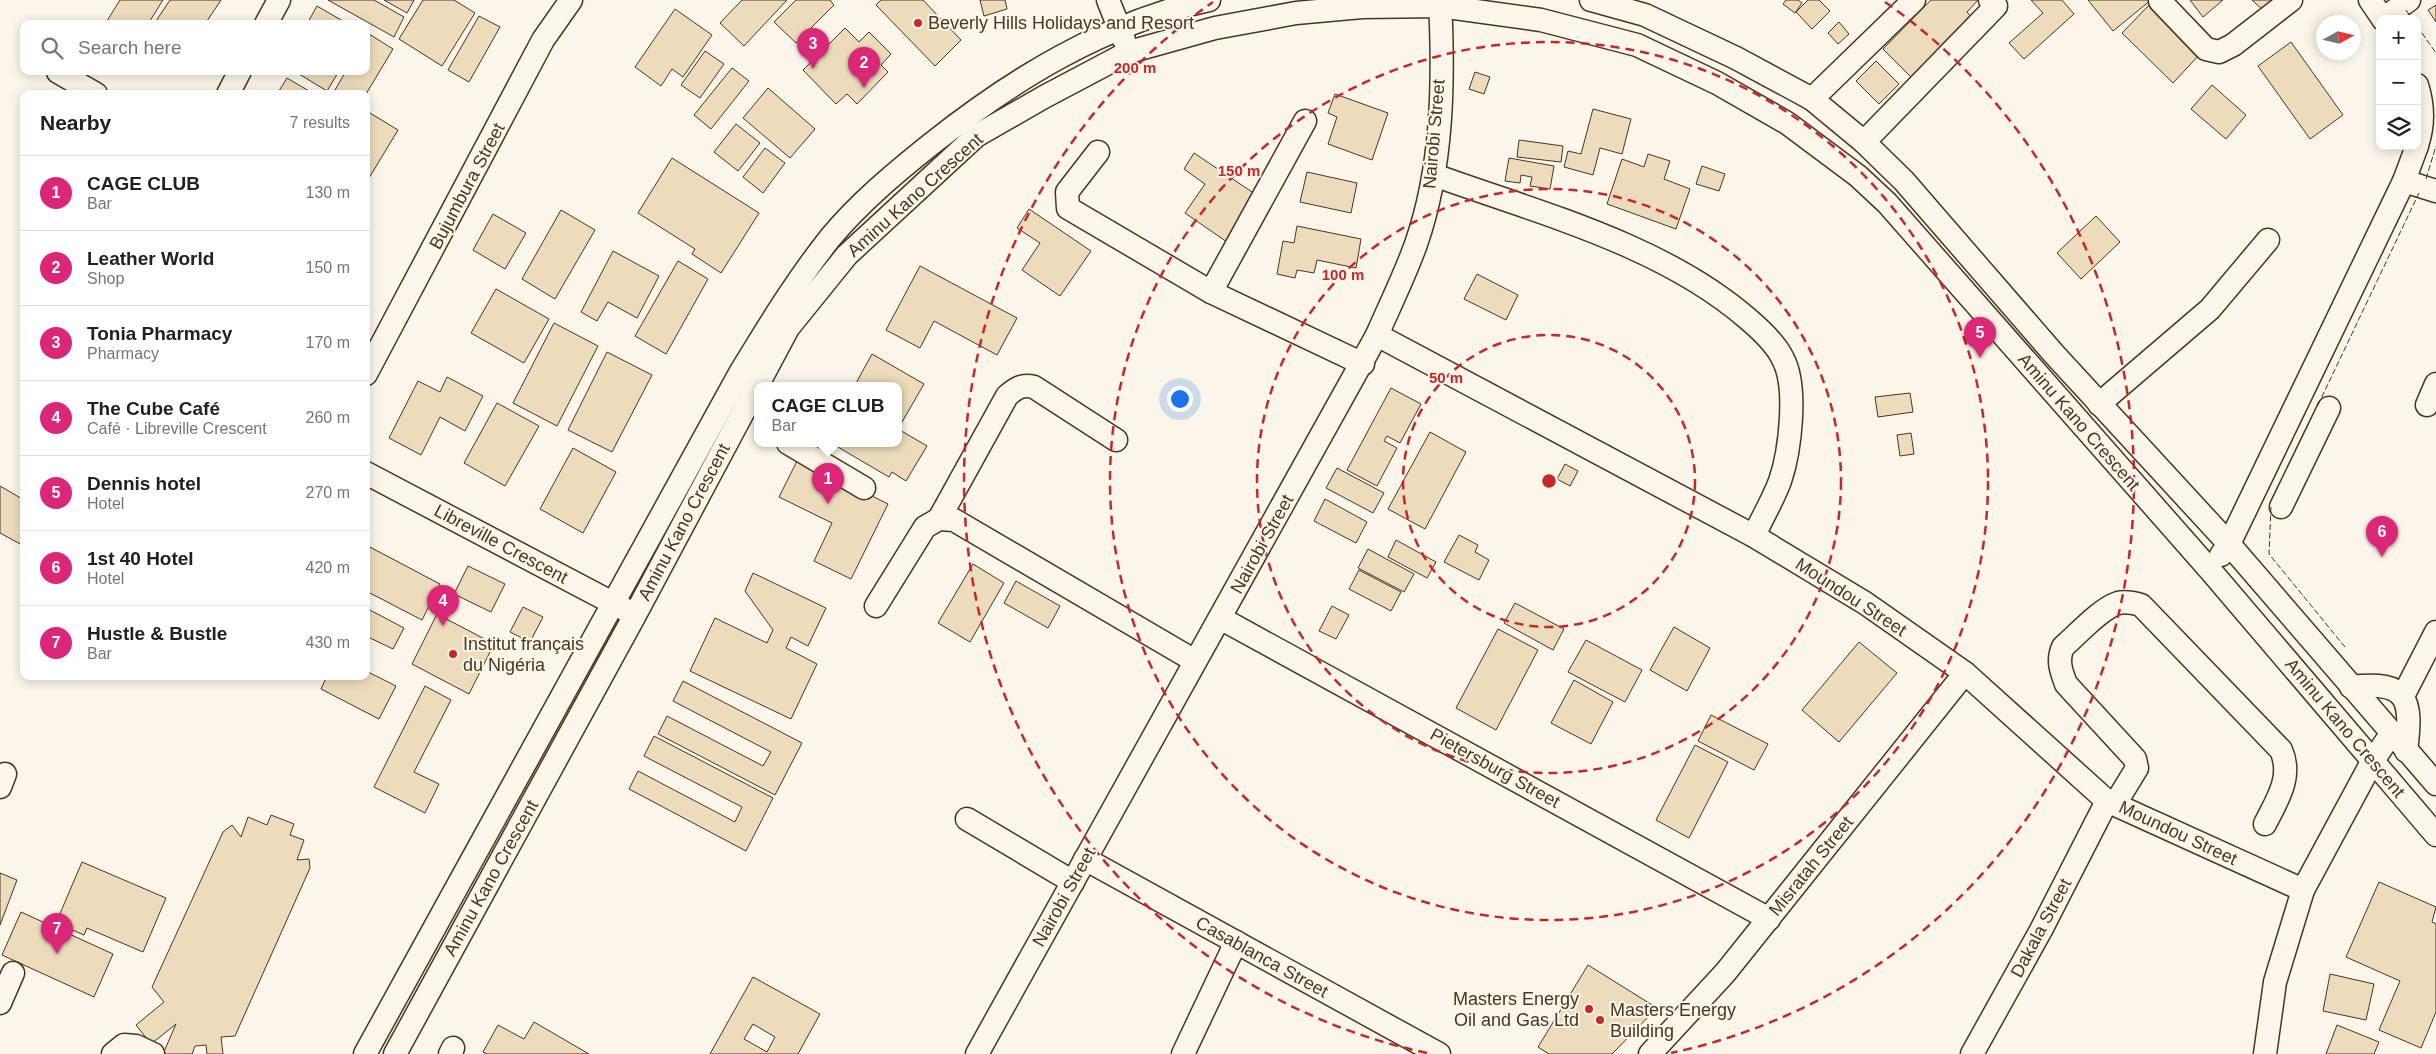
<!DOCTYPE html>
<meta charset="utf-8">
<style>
body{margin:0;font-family:Helvetica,sans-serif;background:#f6f6f6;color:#202124}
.controls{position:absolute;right:15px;top:15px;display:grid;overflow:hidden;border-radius:10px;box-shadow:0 2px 12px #0003}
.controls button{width:45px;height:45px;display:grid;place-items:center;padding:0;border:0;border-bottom:1px solid #e0e0e0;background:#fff;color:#202124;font:25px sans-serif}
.compass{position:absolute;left:2316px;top:15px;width:45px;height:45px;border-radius:50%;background:#fff;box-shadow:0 2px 12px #0003;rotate:82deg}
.you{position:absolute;left:1179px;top:398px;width:18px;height:18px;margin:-12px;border:4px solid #fff;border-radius:50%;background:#1a73e8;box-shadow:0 0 0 8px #1a73e833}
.badge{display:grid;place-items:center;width:32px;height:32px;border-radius:50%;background:#db2777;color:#fff;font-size:16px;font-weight:700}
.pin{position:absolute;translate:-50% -41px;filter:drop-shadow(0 1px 2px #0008)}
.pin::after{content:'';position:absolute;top:26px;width:18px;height:15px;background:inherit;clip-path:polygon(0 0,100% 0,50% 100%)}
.popup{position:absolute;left:754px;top:382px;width:148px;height:65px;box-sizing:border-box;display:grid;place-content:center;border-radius:10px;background:#fff;filter:drop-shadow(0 1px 4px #0005);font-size:16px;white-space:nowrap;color:#757577}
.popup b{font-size:19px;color:#202124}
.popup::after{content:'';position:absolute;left:50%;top:100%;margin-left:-10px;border:10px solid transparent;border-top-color:#fff}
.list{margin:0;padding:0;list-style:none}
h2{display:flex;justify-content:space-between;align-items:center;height:65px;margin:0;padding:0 20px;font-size:21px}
h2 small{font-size:16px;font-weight:400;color:#757577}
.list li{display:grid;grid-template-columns:32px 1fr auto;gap:15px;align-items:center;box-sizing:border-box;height:75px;padding:0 20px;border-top:1px solid #e0e0e0}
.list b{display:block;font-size:19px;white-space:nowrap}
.list p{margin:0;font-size:16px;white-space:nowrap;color:#757577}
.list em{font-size:16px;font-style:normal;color:#757577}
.icon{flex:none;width:28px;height:28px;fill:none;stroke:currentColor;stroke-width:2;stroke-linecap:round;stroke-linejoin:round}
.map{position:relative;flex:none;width:2436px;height:1054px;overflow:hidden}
.search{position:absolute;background:#fff;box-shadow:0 2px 12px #0003;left:20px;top:20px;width:350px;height:55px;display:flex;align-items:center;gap:12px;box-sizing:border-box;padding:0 18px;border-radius:10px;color:#757577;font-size:19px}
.panel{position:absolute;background:#fff;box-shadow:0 2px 12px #0003;left:20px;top:90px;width:350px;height:590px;border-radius:10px}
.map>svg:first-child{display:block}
.building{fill:#ecdcbc;stroke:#4a3520;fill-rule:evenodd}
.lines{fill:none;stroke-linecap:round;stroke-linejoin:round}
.minor-casing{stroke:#4a3520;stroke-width:25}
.minor{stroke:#fbf6e9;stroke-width:22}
.fence{stroke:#4a3520;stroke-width:1;stroke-dasharray:6 2.5;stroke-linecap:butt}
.ring{fill:none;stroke:#c62828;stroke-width:2.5;stroke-dasharray:9 6}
.poi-dot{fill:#c62828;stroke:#fbf6e9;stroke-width:2}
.labels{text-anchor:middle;stroke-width:4;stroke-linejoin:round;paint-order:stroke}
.poi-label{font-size:18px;fill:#4a3520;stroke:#fbf6e9;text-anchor:start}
.street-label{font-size:18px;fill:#4a3520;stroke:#fbf6e9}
.centre{fill:#c62828;stroke:#fbf6e9;stroke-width:2.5}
.ring-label{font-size:15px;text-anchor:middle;font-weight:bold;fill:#c62828;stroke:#fbf6e9;stroke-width:4;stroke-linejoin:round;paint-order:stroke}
</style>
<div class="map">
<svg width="2436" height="1054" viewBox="0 0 2436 1054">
<rect width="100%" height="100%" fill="#fbf6e9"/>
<!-- building -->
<g class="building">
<path d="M120,0H163L148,24H111L107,21Z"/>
<path d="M170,0H221L205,24H154Z"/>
<path d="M328,0H374L404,17L394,37Z"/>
<path d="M384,0H414L407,13Z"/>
<path d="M423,0H454L475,13L442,66L399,39Z"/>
<path d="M742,0H787L744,46L720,23Z"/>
<path d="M796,0H830L834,5L796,43L774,22Z"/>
<path d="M881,0H923L961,40L935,66L876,5Z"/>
<path d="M980,0H1005L1007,9L984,16Z"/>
<path d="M1786,0H1798L1802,3L1795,13L1783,4Z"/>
<path d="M1808,0H1819L1830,11L1812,29L1796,12Z"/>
<path d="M1931,0H1978L1967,12L1974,20L1915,81L1883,49Z"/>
<path d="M2031,0H2062L2074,14L2024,59L2009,43L2043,13Z"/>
<path d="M2088,0H2151L2113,31Z"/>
<path d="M2190,0H2223L2203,17Z"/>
<path d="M2252,0H2279L2266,13Z"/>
<path d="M2149,5L2200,54L2173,83L2122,33Z"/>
<path d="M2436,5V22L2428,10Z"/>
<path d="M317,6L348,24H307Z"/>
<path d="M675,9L712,35L683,77L672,69L661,86L635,67Z"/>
<path d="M479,16L500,27L469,82L448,70Z"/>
<path d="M1839,22L1849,34L1838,44L1828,33Z"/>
<path d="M845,28L859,42L869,32L891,54L881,65L888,72L857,104L847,94L836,104L803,70Z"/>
<path d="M369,34L393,49L366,94H342L335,90L346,71H366V38Z"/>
<path d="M2291,42L2343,115L2310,139L2258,66Z"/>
<path d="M705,51L724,64L700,98L681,85Z"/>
<path d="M1876,61L1899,84L1879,104L1856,81Z"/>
<path d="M732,68L749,81L711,129L694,115Z"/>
<path d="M294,71H339L327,91Z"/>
<path d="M1475,72L1490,77L1484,94L1469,89Z"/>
<path d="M287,78L314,94H277Z"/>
<path d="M2212,85L2246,115L2226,139L2191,109Z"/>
<path d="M768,88L815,129L790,158L743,118Z"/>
<path d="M1335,94L1388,113L1372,160L1328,144L1337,117L1328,113Z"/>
<path d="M1593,109L1631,119L1622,154L1600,148L1593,175L1564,167L1568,151L1581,154Z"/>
<path d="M370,113L398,130L366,183V118Z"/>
<path d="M736,124L760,143L738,171L714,152Z"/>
<path d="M1519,140L1563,146L1561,162L1517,157Z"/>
<path d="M765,148L785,163L763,193L743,177Z"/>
<path d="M1194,153L1258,196L1227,242L1185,213L1205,184L1184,169Z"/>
<path d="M1648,154L1670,161L1664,179L1690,189L1676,229L1607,204L1622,159L1644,167Z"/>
<path d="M672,158L759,213L721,273L692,254L695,249L638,213Z"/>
<path d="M1509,158L1554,166L1550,189L1530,186L1532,177L1521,175L1520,183L1505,181Z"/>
<path d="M1702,166L1725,174L1719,191L1696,184Z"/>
<path d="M1307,172L1357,183L1351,213L1300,202Z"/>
<path d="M1029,209L1091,251L1060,296L1022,270L1040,243L1017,228Z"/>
<path d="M561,210L595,230L555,299L522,279Z"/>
<path d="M493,214L526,233L505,269L473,250Z"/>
<path d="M2096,216L2120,242L2081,279L2057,253Z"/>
<path d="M1297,226L1361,239L1356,268L1317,260L1314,273L1297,270L1295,278L1277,274L1283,241L1294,243Z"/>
<path d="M613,251L659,276L637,318L608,302L597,321L581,312Z"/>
<path d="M678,261L708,279L666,354L635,336Z"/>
<path d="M920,266L1017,318L997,355L934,321L920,348L886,330Z"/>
<path d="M1477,274L1518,295L1506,320L1464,299Z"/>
<path d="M496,289L549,319L524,363L471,333Z"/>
<path d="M554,323L598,346L557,426L513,403Z"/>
<path d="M607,352L652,375L612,452L568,430Z"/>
<path d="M872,354L924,384L898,429L927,446L906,481L892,472L889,477L831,443H898V385H855Z"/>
<path d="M447,377L483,396L465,431L440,417L421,455L389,438L418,381L440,392Z"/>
<path d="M1391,388L1421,404L1400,443L1387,436L1384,441L1397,448L1377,486L1347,470Z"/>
<path d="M1910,393L1913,412L1878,417L1875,397Z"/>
<path d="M497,403L539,426L505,486L464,463Z"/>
<path d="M1430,432L1466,452L1425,529L1388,509Z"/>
<path d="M1911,433L1914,454L1900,456L1897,435Z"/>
<path d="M573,448L616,472L583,533L540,509Z"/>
<path d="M798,459L888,504L851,579L814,561L832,523L779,497Z"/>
<path d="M1565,464L1578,471L1570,486L1557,479Z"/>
<path d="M1337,468L1384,493L1373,513L1326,488Z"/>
<path d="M0,486L24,500V546L0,533Z"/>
<path d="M1325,499L1367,522L1356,543L1314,521Z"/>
<path d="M1459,535L1478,545L1475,552L1489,560L1479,580L1444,562Z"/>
<path d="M1396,540L1436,562L1427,578L1388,557Z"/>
<path d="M366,545L440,584L422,620L366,591Z"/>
<path d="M1368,549L1414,574L1404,592L1358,568Z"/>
<path d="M973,564L1004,583L970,642L938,623Z"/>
<path d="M468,566L505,584L491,612L454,594Z"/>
<path d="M1359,570L1401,592L1391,611L1349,589Z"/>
<path d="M753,573L826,608L808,646L791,637L786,648L817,664L791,719L690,671L715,618L767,643L773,630L745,591Z"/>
<path d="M1016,581L1060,606L1048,628L1004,603Z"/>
<path d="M1515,603L1564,629L1553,650L1504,623Z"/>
<path d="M1332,606L1349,615L1336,639L1319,631Z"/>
<path d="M523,607L543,617L530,642L510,632Z"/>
<path d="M366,608L404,628L393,649L366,636Z"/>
<path d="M437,614L494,644L469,694L412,664Z"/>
<path d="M1674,627L1710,648L1687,691L1650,670Z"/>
<path d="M1498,629L1538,650L1496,730L1456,708Z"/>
<path d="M1586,640L1642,670L1625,702L1568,672Z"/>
<path d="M1859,642L1897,673L1839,742L1802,710Z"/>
<path d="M366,671L396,686L379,719L321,689L327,676H366Z"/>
<path d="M1574,680L1613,702L1591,744L1551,723Z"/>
<path d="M683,681L802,743L775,795L658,734L667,716L763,766L771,752L673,701Z"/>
<path d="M425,686L451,700L414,772L439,784L425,813L374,787Z"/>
<path d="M1711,715L1768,744L1754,770L1698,741Z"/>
<path d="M654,736L773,798L746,851L629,789L638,771L735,822L742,807L644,756Z"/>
<path d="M1695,745L1728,762L1689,838L1656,820Z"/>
<path d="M271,815L294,824L290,835L304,840L297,860L309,859L310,868L235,1036L221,1037L223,1054H207L206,1045L195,1046L192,1054H163L176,1024L151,1044L136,1025L164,1002L152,987L223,832L232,825L241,837L248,817L267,825Z"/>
<path d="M82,862L166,898L143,952L87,928L84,935L56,923Z"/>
<path d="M0,873L17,880L0,925Z"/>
<path d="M2379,882L2436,907L2432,922L2436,924V1012L2421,1048L2379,1030L2400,981L2346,957Z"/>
<path d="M21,912L113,954L94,997L2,955Z"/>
<path d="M1588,965L1657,1008L1612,1054H1549L1538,1047Z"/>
<path d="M2330,974L2374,984L2366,1020L2323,1011Z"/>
<path d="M753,977L820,1014L798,1054H710ZM753,1024L775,1037L767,1052L744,1039Z"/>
<path d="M534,1022L589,1054H487L483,1052L498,1025L524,1039Z"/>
<path d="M2337,1025L2379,1042L2374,1054H2326Z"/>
</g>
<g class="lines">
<defs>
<g id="minor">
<path d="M1108,0L1124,40"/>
<path d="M1591,0L1645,15L1736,58L1812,99L1864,142L1904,181L2054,354L2229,544L2436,784"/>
<path d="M2370,0L2383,19"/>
<path d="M2160,1L2206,49L2219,52L2233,45L2291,0"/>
<path d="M2383,19L2409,0"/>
<path d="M266,24L279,0"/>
<path d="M58,72L96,94"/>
<path d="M2417,85C2423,104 2424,125 2417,145"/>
<path d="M228,94L240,71"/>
<path d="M1812,99L1914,0"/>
<path d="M1864,142L1996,6L1990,0"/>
<path d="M1098,152L1067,192L1068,208L1211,292L1363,364"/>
<path d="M1434,175C1539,213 1663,245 1748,319C1761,330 1776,344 1783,359C1798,387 1790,452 1780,481C1773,500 1762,518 1754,536"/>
<path d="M2404,181L2436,191"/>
<path d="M1211,292L1305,121"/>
<path d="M1377,335L1754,536L1865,603L1965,673L2107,801L2303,890"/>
<path d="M366,374L543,40L571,0"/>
<path d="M2099,404L2210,309L2268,240"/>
<path d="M2427,405L2436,384"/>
<path d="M788,443L864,488"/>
<path d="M366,473L626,610"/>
<path d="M2281,507L2329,408"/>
<path d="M939,519L1007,396C1016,388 1022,384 1034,387L1116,440"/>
<path d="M2221,555L2229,544L2404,181L2417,146"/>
<path d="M876,606L925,527L939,519L954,520L1195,661"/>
<path d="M1220,618L1769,919"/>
<path d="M2351,687C2408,680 2413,699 2406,751"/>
<path d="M2403,696L2436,632"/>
<path d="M0,787L5,774"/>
<path d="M2115,804L2137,768L2135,759L2066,684C2061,671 2057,660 2063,647C2078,634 2100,609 2118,603C2126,601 2134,603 2141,605L2281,750C2293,777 2277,800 2265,824"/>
<path d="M967,819L1073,882"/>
<path d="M1085,859L1439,1054"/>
<path d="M0,1003L13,973"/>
<path d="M113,1054L124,1045L136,1046L153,1054"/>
<path d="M365,1054L740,373C768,327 796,281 830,238C859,203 895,173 930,145C1013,79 1104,23 1209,0"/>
<path d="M395,1054L635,615L788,328L847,255L976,136L1044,97L1129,52L1215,28L1296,13L1362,7L1440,6L1541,20L1637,45L1717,83L1787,123L1858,176L1887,203L2210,570L2436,835"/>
<path d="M450,1054L453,1048"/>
<path d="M977,1054L1377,335C1390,305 1405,275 1416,244C1443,167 1444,81 1440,0"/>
<path d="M1183,1054L1236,942"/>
<path d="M1650,1054L1725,973L1965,673"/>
<path d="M1972,1054L2041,930L2107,801"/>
<path d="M2265,1054L2275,982L2303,890L2372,762L2391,734"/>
</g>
</defs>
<!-- minor casing -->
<use href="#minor" class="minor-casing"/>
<!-- minor -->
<use href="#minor" class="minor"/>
<!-- fence -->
<g class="fence">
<path d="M2406,10L2412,19"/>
<path d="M2417,26L2436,53"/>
<path d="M2426,179L2436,146"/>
<path d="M2318,405L2419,193"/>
<path d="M2271,507L2269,554L2345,647"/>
</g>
</g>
<!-- distance rings -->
<g class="ring">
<circle cx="1549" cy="481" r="146"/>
<circle cx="1549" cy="481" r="292"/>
<circle cx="1549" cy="481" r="439"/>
<path d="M1427 1053A585 585 0 0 1 1213 2M1885 2A585 585 0 0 1 1671 1053"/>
</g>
<!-- markers -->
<g class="poi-dot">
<circle cx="918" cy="23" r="5"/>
<circle cx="453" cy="654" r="5"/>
<circle cx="1589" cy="1009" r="5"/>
<circle cx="1600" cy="1020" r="5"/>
</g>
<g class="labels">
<!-- poi labels -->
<g class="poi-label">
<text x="928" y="29">Beverly Hills Holidays and Resort</text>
<text x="463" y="650">Institut français<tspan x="463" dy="21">du Nigéria</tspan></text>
<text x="1579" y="1005" text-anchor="end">Masters Energy<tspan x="1579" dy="21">Oil and Gas Ltd</tspan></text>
<text x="1610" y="1016">Masters Energy<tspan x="1610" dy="21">Building</tspan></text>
</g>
<!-- street labels -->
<g class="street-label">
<text transform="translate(1434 134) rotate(-85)" y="6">Nairobi Street</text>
<text transform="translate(467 186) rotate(-62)" y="6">Bujumbura Street</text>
<text transform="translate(915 195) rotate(-42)" y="6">Aminu Kano Crescent</text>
<text transform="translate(2079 422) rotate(49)" y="6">Aminu Kano Crescent</text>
<text transform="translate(684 522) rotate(-62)" y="6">Aminu Kano Crescent</text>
<text transform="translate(501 544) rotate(28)" y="6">Libreville Crescent</text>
<text transform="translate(1262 544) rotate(-61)" y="6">Nairobi Street</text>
<text transform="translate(1851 597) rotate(33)" y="6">Moundou Street</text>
<text transform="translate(2345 728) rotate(50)" y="6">Aminu Kano Crescent</text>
<text transform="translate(1495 768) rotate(29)" y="6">Pietersburg Street</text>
<text transform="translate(2178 833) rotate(25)" y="6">Moundou Street</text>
<text transform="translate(1811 866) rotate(-51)" y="6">Misratah Street</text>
<text transform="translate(491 878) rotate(-61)" y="6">Aminu Kano Crescent</text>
<text transform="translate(1064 897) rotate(-61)" y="6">Nairobi Street</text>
<text transform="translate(2041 928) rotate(-62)" y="6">Dakala Street</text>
<text transform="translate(1262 957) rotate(29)" y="6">Casablanca Street</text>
</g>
</g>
<circle cx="1549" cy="481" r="8" class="centre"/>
<g class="ring-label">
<text x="1135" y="73">200 m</text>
<text x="1239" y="176">150 m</text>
<text x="1343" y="280">100 m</text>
<text x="1446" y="383">50 m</text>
</g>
</svg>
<div class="controls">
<button>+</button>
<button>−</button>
<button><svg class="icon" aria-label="layers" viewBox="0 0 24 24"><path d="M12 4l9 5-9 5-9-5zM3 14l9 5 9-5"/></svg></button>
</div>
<svg class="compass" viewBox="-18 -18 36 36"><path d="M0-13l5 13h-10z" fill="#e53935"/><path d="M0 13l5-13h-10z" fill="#757577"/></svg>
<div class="you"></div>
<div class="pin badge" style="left:828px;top:504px">1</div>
<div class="popup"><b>CAGE CLUB</b>Bar</div>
<div class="pin badge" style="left:864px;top:88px">2</div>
<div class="pin badge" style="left:813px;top:69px">3</div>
<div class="pin badge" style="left:443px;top:626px">4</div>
<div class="pin badge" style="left:1980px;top:358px">5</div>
<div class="pin badge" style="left:2382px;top:557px">6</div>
<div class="pin badge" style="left:57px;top:954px">7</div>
<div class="search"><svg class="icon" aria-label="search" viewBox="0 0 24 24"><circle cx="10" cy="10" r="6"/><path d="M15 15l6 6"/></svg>Search here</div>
<section class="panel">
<h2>Nearby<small>7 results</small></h2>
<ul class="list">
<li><span class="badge">1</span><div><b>CAGE CLUB</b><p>Bar</p></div><em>130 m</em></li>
<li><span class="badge">2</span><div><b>Leather World</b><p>Shop</p></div><em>150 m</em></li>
<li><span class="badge">3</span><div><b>Tonia Pharmacy</b><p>Pharmacy</p></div><em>170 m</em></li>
<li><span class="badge">4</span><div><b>The Cube Café</b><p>Café · Libreville Crescent</p></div><em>260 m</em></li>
<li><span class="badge">5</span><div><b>Dennis hotel</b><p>Hotel</p></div><em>270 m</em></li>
<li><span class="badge">6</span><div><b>1st 40 Hotel</b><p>Hotel</p></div><em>420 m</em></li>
<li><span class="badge">7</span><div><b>Hustle &amp; Bustle</b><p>Bar</p></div><em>430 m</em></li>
</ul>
</section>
</div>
